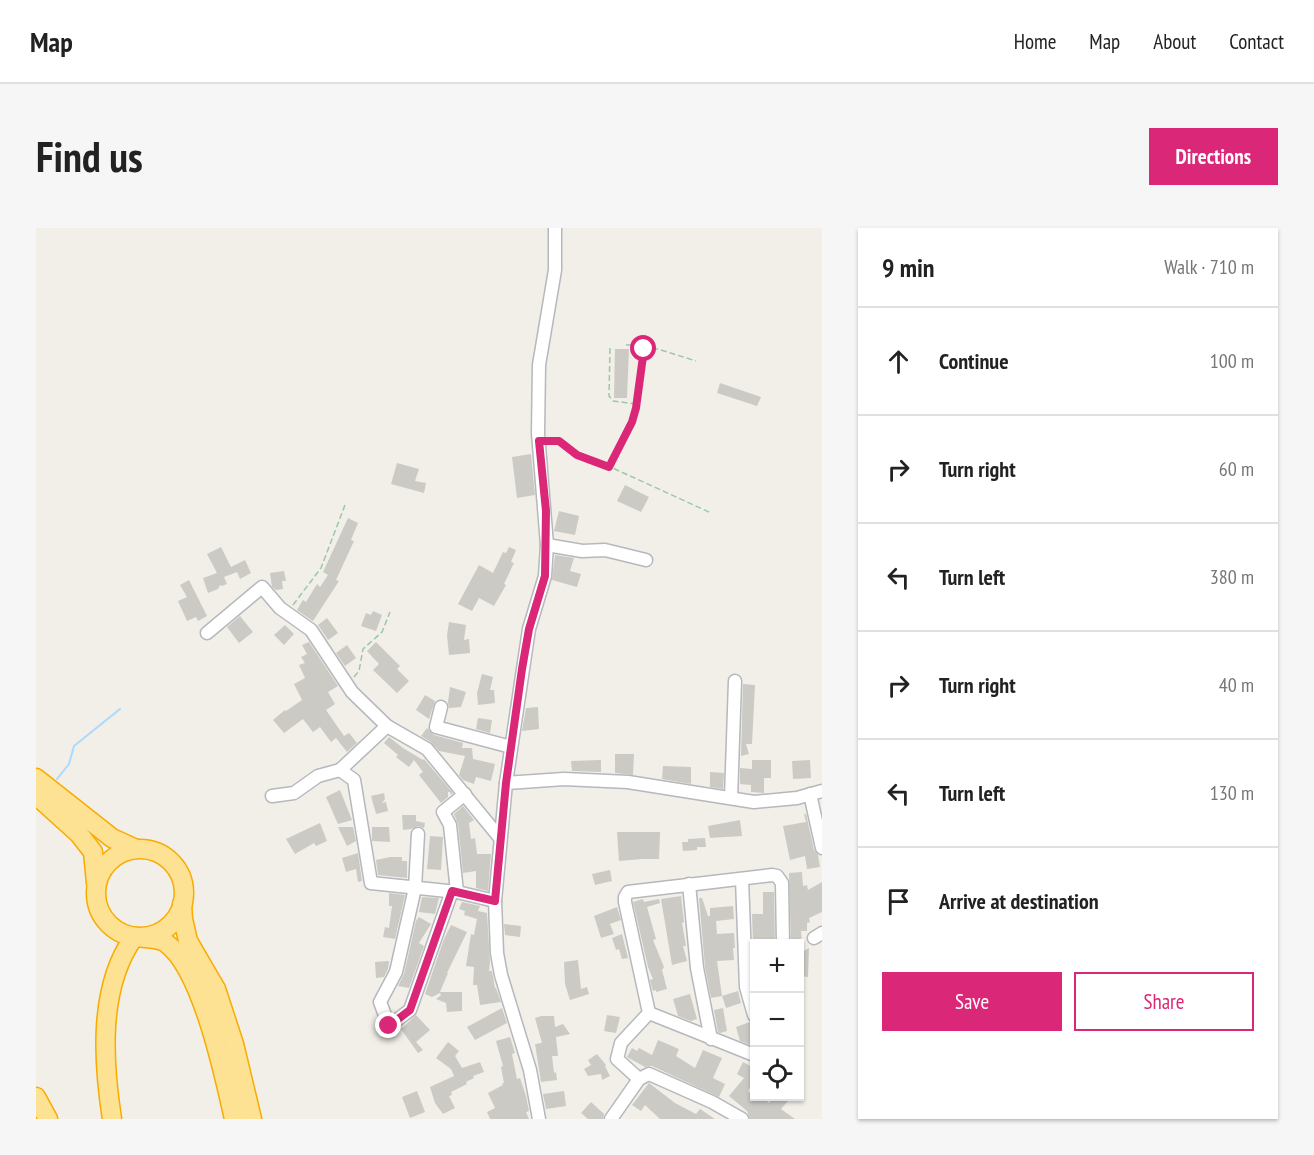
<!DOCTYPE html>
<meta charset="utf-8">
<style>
body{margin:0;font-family:"PT Sans Narrow",sans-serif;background:#f6f6f6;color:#222}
.controls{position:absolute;right:18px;bottom:18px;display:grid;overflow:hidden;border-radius:0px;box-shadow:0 2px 4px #0004}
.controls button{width:54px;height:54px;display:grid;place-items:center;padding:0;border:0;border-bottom:2px solid #e0e0e0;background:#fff;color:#222;font:30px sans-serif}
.stop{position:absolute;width:18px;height:18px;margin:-14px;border:4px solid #db2777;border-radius:50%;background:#fff}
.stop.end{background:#db2777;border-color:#fff;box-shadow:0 2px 6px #0008}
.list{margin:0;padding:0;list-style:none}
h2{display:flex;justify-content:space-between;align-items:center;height:78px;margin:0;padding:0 24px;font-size:26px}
h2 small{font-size:20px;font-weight:400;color:#767676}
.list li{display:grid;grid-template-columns:39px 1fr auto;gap:18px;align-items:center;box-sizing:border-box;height:108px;padding:0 24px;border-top:2px solid #e0e0e0}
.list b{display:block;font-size:22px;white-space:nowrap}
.list em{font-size:20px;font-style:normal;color:#767676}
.actions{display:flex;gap:12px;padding:18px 24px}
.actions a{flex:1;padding:14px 0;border:2px solid #db2777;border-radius:0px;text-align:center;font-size:21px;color:#db2777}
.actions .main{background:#db2777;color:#fff}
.icon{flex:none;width:33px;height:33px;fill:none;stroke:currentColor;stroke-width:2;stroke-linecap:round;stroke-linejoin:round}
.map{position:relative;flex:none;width:786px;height:891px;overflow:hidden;border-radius:0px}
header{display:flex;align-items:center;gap:36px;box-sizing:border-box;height:84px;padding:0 30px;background:#fff;border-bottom:2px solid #e0e0e0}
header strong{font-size:28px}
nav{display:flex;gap:33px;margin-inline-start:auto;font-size:21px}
.intro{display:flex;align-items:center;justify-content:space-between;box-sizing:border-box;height:144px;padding:0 36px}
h1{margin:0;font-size:42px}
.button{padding:15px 27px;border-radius:0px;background:#db2777;color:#fff;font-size:21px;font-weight:700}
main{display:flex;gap:36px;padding:0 36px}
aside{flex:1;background:#fff;border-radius:0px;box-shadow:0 2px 4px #0004}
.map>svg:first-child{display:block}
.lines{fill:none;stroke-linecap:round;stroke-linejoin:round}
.stream{stroke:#aadaff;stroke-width:2}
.building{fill:#cccac5}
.minor-casing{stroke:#b5b8bc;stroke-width:15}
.highway-casing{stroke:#f9ab00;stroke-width:21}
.path{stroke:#9cc7a9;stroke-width:1.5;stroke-dasharray:6 3;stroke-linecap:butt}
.minor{stroke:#fff;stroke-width:12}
.highway{stroke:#fde293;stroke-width:18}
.route{stroke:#db2777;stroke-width:8}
</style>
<header>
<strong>Map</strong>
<nav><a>Home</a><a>Map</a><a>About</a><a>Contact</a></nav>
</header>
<div class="intro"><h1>Find us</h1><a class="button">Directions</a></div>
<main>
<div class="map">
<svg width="786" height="891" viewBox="0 0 786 891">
<rect width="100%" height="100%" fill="#f1efe8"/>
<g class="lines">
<!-- stream -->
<path class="stream" d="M21,551L33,536L38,518L84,481"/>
</g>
<!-- building -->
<g class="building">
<path d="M579,121H593L591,170H578Z"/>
<path d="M684,155L725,169L721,178L681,165Z"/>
<path d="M495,226L499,267L481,270L476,229Z"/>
<path d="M361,235L383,241L379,253L390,255L388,265L355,256Z"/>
<path d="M589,257L613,269L605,284L581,273Z"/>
<path d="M523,283L543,288L539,307L518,303Z"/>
<path d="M312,290L322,295L315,312L318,313L300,352L303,353L277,393L261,382L267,372L270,374L281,356L284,359L292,347L287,344Z"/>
<path d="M185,319L195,339L209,332L215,345L204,351L201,344L188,349L191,356L186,358L184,357L182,361L172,365L167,350L181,345L171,326Z"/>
<path d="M473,319L480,322L475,334L478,335L468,356L470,357L458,378L443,370L436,383L422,376L443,337L457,345L467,324L470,325Z"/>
<path d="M519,327L538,330L534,343L545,346L541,359L516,352Z"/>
<path d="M248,343L250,353H246L247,361L240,362L236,359L234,345Z"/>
<path d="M153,352L171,388L162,393L160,389L151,393L142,373L151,369L144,357Z"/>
<path d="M337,383L346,387L340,403L325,398L330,385L335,387Z"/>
<path d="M204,388L217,404L203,415L191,399Z"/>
<path d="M291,390L302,405L292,412L282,397Z"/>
<path d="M413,394L430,397L428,412L433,411L434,425L413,427L411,407Z"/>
<path d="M249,397L258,406L248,417L238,407Z"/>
<path d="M273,414L302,458L292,464L299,476L290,482L308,508L313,505L321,515L311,524L300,510L295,514L284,499L277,504L267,491L248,505L237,492L249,482L250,483L266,472L258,456L269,450L263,437L269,435L265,429L271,426L266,417Z"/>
<path d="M340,414L364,438L361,441L373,453L361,465L337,442L343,436L331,423Z"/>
<path d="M311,417L320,430L309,438L300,425Z"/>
<path d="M446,446L457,449L454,462H458L459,475L442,477L441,465Z"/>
<path d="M707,456L719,457L716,516H710L713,526L705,528Z"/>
<path d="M414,459L430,464L425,479L413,480L412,474Z"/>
<path d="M389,467L399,473L393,491L380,482Z"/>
<path d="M502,479L503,501L486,503L490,480Z"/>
<path d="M442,490L456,492L454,505L440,501Z"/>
<path d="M391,500L398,507L427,515L426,520H436L437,531L459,536L455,553L440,549L438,556L427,552L423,547L429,528L403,523L395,514L385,508Z"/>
<path d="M353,509L367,520L387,532L388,531L417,565L415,567L414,564H412V569L405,575L383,547L387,544L378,532L373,539L360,529L362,527L348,515Z"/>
<path d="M579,526H598L597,547L579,545Z"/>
<path d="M565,532V544L536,543L535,533Z"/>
<path d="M716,532H735V550H728V565L715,564V557L704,556V540L716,541Z"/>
<path d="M774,532L775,550L757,551L756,533Z"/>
<path d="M627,538L655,539V556L626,551Z"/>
<path d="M674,544L688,545L687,561L674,559Z"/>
<path d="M304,562L316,592L302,596L290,569Z"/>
<path d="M348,565L349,571L346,575L350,574L352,583L340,586L335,568Z"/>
<path d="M427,578L438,592L433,595L435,611L439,610L441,626H455L452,663L440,660V643L427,645L422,596L418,586Z"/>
<path d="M768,586H770L778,622L782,627L784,639L771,641L769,628L754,632L747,598L770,594Z"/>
<path d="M366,587H380V593L389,595L388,600L382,598L375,601L367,602Z"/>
<path d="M704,592L706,608L674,610L672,598Z"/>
<path d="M284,595L291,613L280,618L278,615L259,626L250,611Z"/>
<path d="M302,599H317L320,613L311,618Z"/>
<path d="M336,599H353L354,614L336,613Z"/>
<path d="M581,604H624L623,631H606L583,633Z"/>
<path d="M394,608L407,609L405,642L391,641Z"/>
<path d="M669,610L670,619H661V622L647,623L646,614H652V611Z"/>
<path d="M322,625L326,653L322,654L320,641L310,644L306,630Z"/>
<path d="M354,629H366V633H371V650L342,647L340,632Z"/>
<path d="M574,642L576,653L559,657L556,646Z"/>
<path d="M766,644L767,658L771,657L772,662L786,654V684L773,690L774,694L771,695V703H765L766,716H755L753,645Z"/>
<path d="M727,664H738L739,716L717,717L716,686H727Z"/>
<path d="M353,665L369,667L359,711L347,709L349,699L353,700L356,678H353Z"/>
<path d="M645,668L648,694L646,695L650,718H647L651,733L636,737L625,671Z"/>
<path d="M386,669L403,670L399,686L383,684Z"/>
<path d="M663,670H666L672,688H674V680L697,678L698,691L680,693L681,706L698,705L699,720H697L698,732L681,733L686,768L675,770L669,739Z"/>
<path d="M607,671L608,674L623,671L624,675L611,679L620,711L617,712L628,739L626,742L631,761L620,764V762L617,763L614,752L617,751L612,739L597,674Z"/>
<path d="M426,674L444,678L442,683L451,685L454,734L453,743H456L459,760H460L465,774L444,777L441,757H437L438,739L430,738L435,706L438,707L441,691L428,687L429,683L423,681Z"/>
<path d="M581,679L585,692L574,696L578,706L565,710L558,688Z"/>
<path d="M383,689L395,696L383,715L388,718L373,760L362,758L368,746L380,693Z"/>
<path d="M468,696L485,698L484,709L469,707Z"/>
<path d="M415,697L431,704L411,745H412L404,764H426V783L411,784L410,775L400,771L405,767L404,765L396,769L389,766L408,711Z"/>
<path d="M586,706L592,730L586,731L583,721L580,722L576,710Z"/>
<path d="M773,720L772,749L764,748V725Z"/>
<path d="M542,732L545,761L551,759L553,766L534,772L529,756L528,734Z"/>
<path d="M353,733L352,741L348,749L340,750L339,734Z"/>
<path d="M702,763L705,775L690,780L686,768Z"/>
<path d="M654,766L661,791L655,793L642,788L637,771Z"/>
<path d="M466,780L471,795L439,812L431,799Z"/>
<path d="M687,780L691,803L684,805L682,804L678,782Z"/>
<path d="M380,787L394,802L380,814L387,822L382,825L365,801Z"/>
<path d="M571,787L584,789L580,805L568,803Z"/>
<path d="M505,788H518L519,799L527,796L534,806L520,809L522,828H516L518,845L520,844L521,852L505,854L499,816L506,815L499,790Z"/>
<path d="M714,794L717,795L718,801V818L704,813L700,799Z"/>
<path d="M474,809L479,825L476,826L481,851L484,850L490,868L493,883L490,884L493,891H454L451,884L459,880L452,865L467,857L466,855H468L465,839L467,838L460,813Z"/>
<path d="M622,812L643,821L640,828L659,840L667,822L686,830L677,850L689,856L683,869L616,838L609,839L591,829L596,820L601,823L603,820L616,827Z"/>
<path d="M412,814L423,823L419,828L426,840L444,834L448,844L437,848L438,850L430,854L431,856L415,864L416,867L413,868L419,880L407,886L399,875L394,859L418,848L415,841L400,830Z"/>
<path d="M561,826L570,837L569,838L574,848L566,852L565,846L552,848L548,841L555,837L552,832Z"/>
<path d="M707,834L718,840V851L712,863L718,868H726L733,875L739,868H756L745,881L759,891H714L711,883L693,868L708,850L701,846Z"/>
<path d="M613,855L639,875L660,886L664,881L679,891H624L609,877L605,883L596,877Z"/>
<path d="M381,863L389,884L374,890L366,869Z"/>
<path d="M528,863L530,878L510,881L507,866Z"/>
<path d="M555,874L568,886L567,891H552L545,885Z"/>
</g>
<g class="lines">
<defs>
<g id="minor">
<path d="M511,317L546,323L569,322L610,332"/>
<path d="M171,405L226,359L244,380L275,402L316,464L351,498L391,521L464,610"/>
<path d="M405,479L400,499L475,519"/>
<path d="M304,542L318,552L335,655L421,664L459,673"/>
<path d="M470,555L493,401L509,348L511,317L502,205L503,137L519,42V0"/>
<path d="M774,566L786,620"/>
<path d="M236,568L258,565L282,548L304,542L351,498"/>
<path d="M695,570L699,453"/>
<path d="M382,606L379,660L360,744L344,774L353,798L374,782L416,663"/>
<path d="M706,651L710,759L718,787"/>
<path d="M653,656L661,740L675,811"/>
<path d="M421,664L414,597L407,584L429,566"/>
<path d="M778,710L786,705"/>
<path d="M613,785L718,827"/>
<path d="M603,851L581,831L585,815L613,785L589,674V669L592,664L736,647L741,648L746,655L747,716"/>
<path d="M503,891L494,842L465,747L461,725L459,673L470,555L528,551L592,554L718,574L761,570L786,563"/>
<path d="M575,891L603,851L613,846L676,874L706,891"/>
</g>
<g id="highway">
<path d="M0,550L76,610L98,620"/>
<path d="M0,567L43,606L57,624L60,655"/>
<circle cx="104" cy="665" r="44"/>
<path d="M146,676L147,691L152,713L180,761L198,816L216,891"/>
<path d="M0,869L12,891"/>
<path d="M76,891C67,833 62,759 98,709C107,710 123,710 130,715C166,741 188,847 198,891"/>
</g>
</defs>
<!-- minor casing -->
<use href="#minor" class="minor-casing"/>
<!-- highway casing -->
<use href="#highway" class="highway-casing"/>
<!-- path -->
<g class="path">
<path d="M590,117H600L608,121H622L660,133"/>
<path d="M574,120L573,168L577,173L600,176"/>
<path d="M513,212L523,213L541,227L568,236L675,285"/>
<path d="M574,238L596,194L600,180L608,121"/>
<path d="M257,377L285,340L309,277"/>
<path d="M318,449L323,443L327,421L346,404L354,384"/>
</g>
<!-- minor -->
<use href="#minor" class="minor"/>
<!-- highway -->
<use href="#highway" class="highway"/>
</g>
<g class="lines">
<!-- route -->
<path class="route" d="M353,798L374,782L416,663L459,673L470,555L486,441L493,401L509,348L510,283L503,213H523L541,227L573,239L596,194L600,180L608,121"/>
</g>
</svg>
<div class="controls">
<button>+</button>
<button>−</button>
<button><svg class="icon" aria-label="locate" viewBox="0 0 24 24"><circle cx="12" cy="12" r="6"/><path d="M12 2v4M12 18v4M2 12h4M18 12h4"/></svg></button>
</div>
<div class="stop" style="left:608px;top:121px"></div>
<div class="stop end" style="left:353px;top:798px"></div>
</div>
<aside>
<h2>9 min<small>Walk · 710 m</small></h2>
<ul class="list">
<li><svg class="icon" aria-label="ahead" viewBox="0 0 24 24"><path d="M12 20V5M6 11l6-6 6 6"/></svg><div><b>Continue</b></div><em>100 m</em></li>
<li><svg class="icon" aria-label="right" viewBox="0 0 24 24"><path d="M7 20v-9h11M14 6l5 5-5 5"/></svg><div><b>Turn right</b></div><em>60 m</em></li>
<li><svg class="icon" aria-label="left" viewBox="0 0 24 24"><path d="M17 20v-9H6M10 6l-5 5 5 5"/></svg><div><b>Turn left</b></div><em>380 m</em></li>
<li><svg class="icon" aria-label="right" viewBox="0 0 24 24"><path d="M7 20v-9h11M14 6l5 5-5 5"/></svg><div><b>Turn right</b></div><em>40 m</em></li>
<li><svg class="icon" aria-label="left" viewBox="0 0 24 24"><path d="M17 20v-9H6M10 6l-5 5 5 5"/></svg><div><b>Turn left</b></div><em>130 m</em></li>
<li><svg class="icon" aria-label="arrive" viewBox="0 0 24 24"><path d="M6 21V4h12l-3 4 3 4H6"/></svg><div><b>Arrive at destination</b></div></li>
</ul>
<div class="actions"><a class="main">Save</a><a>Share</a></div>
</aside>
</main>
